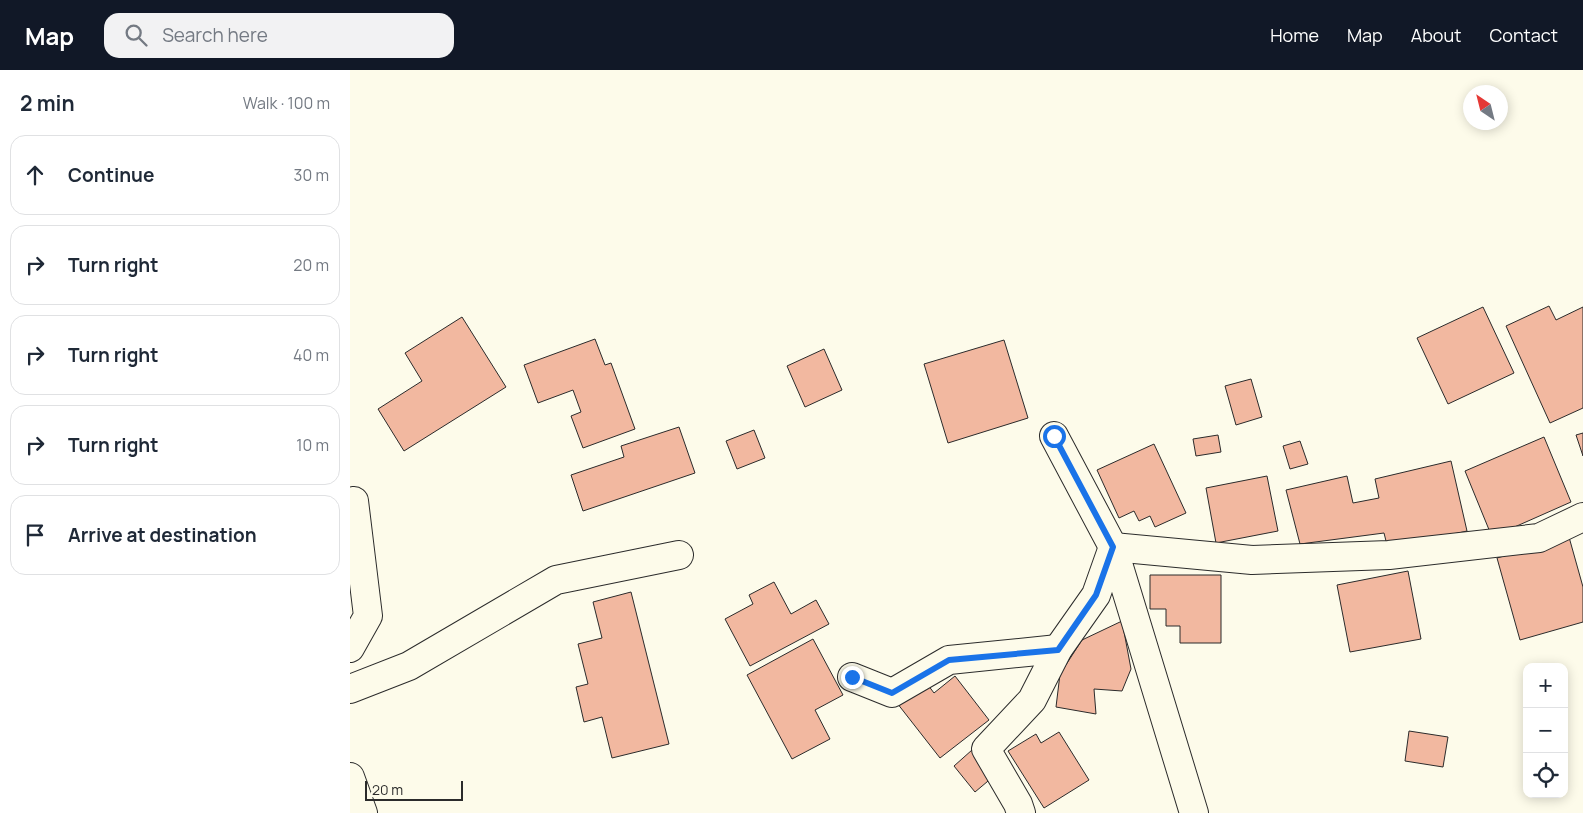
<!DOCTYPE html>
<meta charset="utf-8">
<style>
body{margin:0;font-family:Manrope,sans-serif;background:#f2f2f3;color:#1f2937}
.controls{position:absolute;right:15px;bottom:15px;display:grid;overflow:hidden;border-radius:10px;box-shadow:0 2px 12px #0003}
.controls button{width:45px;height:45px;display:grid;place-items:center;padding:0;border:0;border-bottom:1px solid #e0e1e3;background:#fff;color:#1f2937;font:25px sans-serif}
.compass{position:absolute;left:1113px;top:15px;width:45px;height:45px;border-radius:50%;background:#fff;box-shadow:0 2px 12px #0003;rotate:325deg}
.scale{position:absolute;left:15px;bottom:12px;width:98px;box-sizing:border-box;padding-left:5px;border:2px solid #2b2b2b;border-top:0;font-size:14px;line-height:18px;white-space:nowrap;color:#2b2b2b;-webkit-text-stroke:4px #fdfbea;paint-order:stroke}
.stop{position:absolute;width:15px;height:15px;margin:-11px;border:4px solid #1a73e8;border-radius:50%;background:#fff}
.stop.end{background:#1a73e8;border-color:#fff;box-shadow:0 1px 5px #0008}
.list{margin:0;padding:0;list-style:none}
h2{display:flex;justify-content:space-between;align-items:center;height:65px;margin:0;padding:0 20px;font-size:21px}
h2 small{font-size:16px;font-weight:400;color:#747a83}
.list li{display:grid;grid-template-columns:32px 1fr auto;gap:15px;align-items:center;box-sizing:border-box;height:80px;margin:0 10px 10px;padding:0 10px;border:1px solid #e0e1e3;border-radius:15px}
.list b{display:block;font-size:19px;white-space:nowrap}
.list em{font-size:16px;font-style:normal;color:#747a83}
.icon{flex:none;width:28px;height:28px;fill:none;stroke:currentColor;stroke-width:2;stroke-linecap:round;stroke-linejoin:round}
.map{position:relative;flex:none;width:1233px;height:743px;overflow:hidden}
header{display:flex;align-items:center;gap:30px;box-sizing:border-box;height:70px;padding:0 25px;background:#111827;color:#fff}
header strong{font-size:24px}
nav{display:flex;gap:28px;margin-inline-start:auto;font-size:18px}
.search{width:350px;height:45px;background:#f2f2f3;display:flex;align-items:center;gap:12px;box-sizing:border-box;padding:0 18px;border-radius:15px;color:#747a83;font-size:19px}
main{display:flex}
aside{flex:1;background:#fff}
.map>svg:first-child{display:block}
.building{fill:#f2b8a0;stroke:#2b2b2b}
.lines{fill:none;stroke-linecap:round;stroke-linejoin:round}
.street-casing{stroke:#2b2b2b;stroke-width:30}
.street{stroke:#fdfbea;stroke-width:28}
.route{stroke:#1a73e8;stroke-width:6}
</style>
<header>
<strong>Map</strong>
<div class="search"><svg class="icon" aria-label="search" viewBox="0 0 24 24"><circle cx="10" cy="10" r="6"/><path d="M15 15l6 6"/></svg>Search here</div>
<nav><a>Home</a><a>Map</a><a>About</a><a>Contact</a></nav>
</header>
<main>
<aside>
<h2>2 min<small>Walk · 100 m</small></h2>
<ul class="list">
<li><svg class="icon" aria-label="ahead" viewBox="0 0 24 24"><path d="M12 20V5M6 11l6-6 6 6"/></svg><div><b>Continue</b></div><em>30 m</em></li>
<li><svg class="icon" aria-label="right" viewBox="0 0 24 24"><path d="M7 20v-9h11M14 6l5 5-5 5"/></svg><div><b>Turn right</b></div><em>20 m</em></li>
<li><svg class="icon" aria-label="right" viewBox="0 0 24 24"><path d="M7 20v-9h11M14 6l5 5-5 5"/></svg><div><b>Turn right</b></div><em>40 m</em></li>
<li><svg class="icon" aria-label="right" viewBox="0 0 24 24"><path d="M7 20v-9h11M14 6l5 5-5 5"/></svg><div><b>Turn right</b></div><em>10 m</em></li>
<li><svg class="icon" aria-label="arrive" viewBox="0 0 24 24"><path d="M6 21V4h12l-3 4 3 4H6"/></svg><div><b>Arrive at destination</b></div></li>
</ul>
</aside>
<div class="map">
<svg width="1233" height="743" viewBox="0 0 1233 743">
<rect width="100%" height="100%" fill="#fdfbea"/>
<!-- building -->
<g class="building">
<path d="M1199,236L1206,250L1233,237V338L1200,353L1156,256Z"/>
<path d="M1133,237L1164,303L1098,334L1067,268Z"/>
<path d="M112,247L156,317L54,381L28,339L72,311L55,283Z"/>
<path d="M245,269L255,295L261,293L285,359L233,378L221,346L231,342L223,320L188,333L174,295Z"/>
<path d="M654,270L678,348L598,373L574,294Z"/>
<path d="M474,279L492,320L455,337L437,296Z"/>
<path d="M901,309L912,347L886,355L875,316Z"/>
<path d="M329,357L345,403L233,441L221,405L274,387L271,376Z"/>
<path d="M404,360L415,388L387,399L376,371Z"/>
<path d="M1233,363V386L1226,365Z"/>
<path d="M868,365L871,382L846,386L843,369Z"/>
<path d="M1194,367L1221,432L1142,467L1115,401Z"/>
<path d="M950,371L958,394L940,399L933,376Z"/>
<path d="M804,374L836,443L805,457L800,446L789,451L784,441L769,448L747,400Z"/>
<path d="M1101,391L1117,461L1038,479L1034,463L950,474L936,420L997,406L1003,433L1029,428L1025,409Z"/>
<path d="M917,406L928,461L866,473L856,418Z"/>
<path d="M1219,467L1233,517V552L1170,570L1147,488Z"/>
<path d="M1058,501L1071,569L1000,582L987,515Z"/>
<path d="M800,505H871V573H830V556H816V539H800Z"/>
<path d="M424,512L441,544L466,530L479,554L400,596L375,549L403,534L399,525Z"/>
<path d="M281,522L319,674L262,688L252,647L234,652L226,617L238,614L228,574L252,568L243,532Z"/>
<path d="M772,551L781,599L772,621L744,619L746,644L706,637L710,604L732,570Z"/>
<path d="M463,569L493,625L465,640L480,669L442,689L397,605Z"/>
<path d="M605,606L639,650L590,688L547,633L575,611L584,623Z"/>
<path d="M1059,661L1098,667L1093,697L1055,691Z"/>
<path d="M709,662L739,710L694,738L658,681L686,664L691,673Z"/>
<path d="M622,680L644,706L625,722L604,696Z"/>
</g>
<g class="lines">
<defs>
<g id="street">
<path d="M704,366L763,477L844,743"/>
<path d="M763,477L902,490L1039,485L1189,468L1233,447"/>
<path d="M0,578L18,546L4,431"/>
<path d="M502,607L542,623L599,590L708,579"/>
<path d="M0,619L59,596L206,510L329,485"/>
<path d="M0,707L13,743"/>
<path d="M671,743L668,734L636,679L682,630L708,579L746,525L763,477"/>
</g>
</defs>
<!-- street casing -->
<use href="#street" class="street-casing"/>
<!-- street -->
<use href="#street" class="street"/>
</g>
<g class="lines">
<!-- route -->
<path class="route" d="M502,607L542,623L599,590L708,580L746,525L763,477L704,366"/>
</g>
</svg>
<div class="controls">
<button>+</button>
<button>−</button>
<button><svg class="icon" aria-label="locate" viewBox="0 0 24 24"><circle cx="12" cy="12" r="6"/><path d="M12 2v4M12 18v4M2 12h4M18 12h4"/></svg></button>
</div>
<svg class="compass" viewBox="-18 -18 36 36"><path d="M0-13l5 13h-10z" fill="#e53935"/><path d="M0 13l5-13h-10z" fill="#747a83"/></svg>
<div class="scale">20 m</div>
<div class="stop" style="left:704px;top:366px"></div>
<div class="stop end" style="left:502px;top:607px"></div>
</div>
</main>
